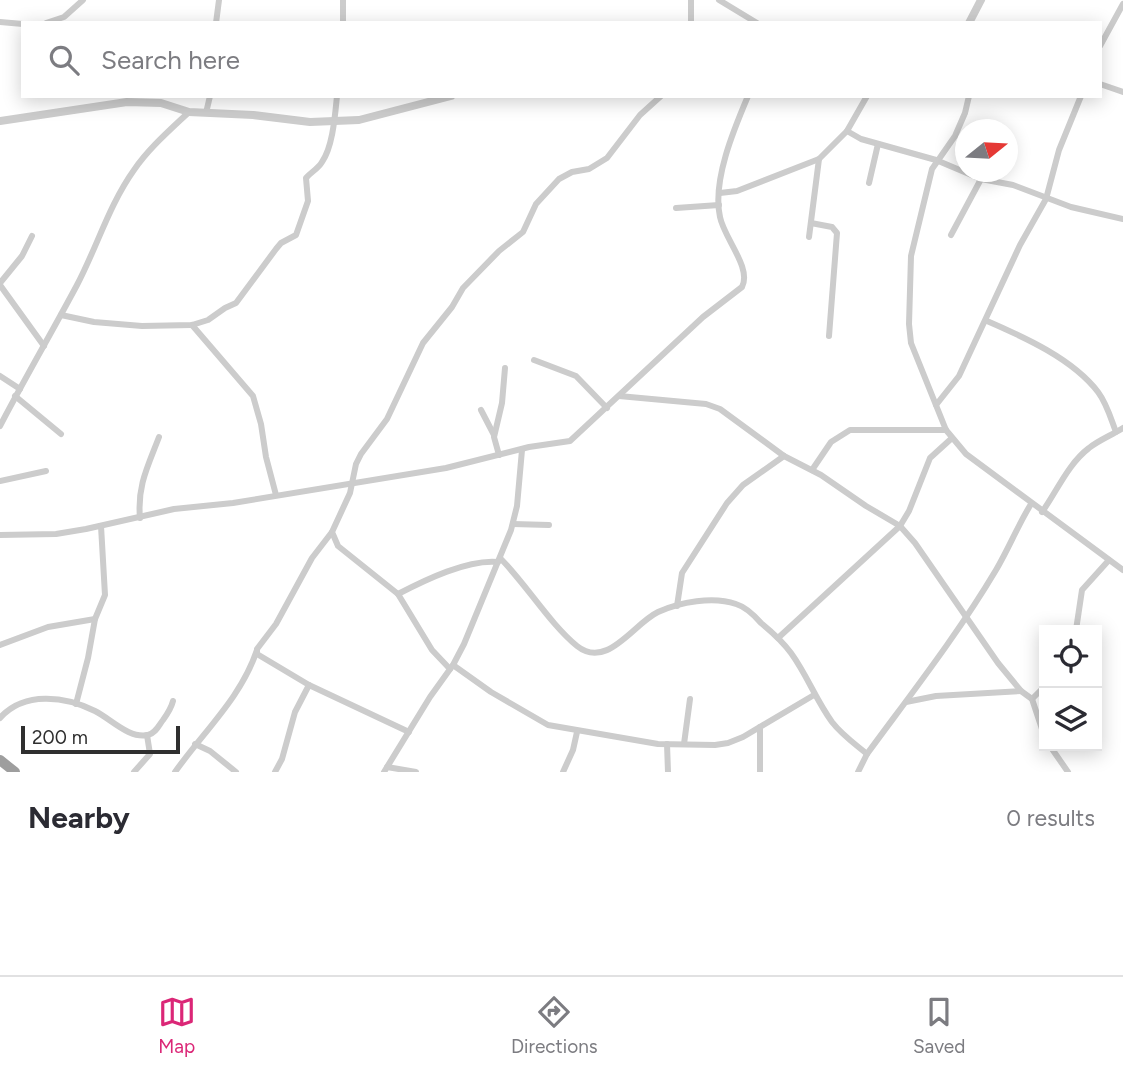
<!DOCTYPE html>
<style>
body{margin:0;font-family:Figtree,sans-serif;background:#f2f2f3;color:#2b2b33}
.controls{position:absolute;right:21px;bottom:21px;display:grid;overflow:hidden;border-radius:0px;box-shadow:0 4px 18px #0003}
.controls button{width:63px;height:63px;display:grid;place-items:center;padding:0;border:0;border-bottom:2px solid #e1e1e2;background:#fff;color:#2b2b33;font:35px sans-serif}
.compass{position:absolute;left:955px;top:119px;width:63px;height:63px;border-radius:50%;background:#fff;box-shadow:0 4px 18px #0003;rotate:72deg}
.scale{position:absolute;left:21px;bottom:18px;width:159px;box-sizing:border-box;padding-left:7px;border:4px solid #2f2f2f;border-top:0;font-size:19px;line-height:24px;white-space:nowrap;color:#2f2f2f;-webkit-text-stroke:5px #fff;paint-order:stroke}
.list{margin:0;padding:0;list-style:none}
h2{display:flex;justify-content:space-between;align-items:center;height:91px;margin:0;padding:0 28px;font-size:30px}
h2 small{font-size:23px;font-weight:400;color:#7c7c81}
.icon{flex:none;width:38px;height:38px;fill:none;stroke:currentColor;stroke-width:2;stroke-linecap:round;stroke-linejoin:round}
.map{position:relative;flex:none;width:1123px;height:772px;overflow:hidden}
.search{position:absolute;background:#fff;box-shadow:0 4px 18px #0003;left:21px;right:21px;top:21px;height:77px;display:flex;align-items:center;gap:18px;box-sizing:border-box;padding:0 24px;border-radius:0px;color:#7c7c81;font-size:26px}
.sheet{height:203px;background:#fff}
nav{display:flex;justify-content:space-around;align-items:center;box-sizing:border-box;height:98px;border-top:2px solid #e1e1e2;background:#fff;font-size:19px;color:#7c7c81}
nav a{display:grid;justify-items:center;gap:4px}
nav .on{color:#db2777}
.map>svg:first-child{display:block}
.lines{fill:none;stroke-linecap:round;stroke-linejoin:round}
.minor{stroke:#ccc;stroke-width:6}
.tertiary{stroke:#ccc;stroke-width:8}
.trunk{stroke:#9e9e9e;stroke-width:10}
</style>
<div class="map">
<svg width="1123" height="772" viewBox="0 0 1123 772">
<rect width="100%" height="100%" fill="#fff"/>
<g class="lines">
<!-- minor -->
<g class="minor">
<path d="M719,0L757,23"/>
<path d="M0,22L23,24"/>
<path d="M46,23L64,17L83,0"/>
<path d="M216,23L219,0"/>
<path d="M343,23V0"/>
<path d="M691,23V0"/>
<path d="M1100,46L1123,4"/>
<path d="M1100,84L1123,92"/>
<path d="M969,96L965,113L955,136L932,169L911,256L909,324L911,343L946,430L966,454L1123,570"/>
<path d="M206,113L210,96"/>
<path d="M847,131L861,139L936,160L981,179L1013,185L1071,207L1123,219"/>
<path d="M869,183L878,144"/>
<path d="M720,193L737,191L819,159L847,131L867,96"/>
<path d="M676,208L719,205"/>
<path d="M811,223L832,227L837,233L829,336"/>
<path d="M951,235L981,179"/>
<path d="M809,237L819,159"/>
<path d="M0,283L22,256L32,236"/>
<path d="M0,285L44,346"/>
<path d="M61,315L94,322L142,326L192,325L208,320L225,308L236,303L276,249L281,243L296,235L308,201L306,178C311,172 318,169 322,162C333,146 335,115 337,96"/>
<path d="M987,321C1024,337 1073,359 1098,392C1107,404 1111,419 1116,432"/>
<path d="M192,325L253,396L261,424L266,457L276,495"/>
<path d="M534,360L576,376L607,408"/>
<path d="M0,376L20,389"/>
<path d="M15,396L61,434"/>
<path d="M619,396L706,404L720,409L784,456L821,475L866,506L900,526L915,543L998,663L1021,691L1032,699L1044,735"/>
<path d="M936,405L959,376L1020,245L1046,199L1059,150L1081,96"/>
<path d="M481,410L494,435"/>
<path d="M0,426C25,378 52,332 77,285C97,247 109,205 134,170C149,148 170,130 189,112"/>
<path d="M499,455L494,437L502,403L505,368"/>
<path d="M812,470L831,442L850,430H946"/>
<path d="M0,481L46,471"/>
<path d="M1042,512C1057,491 1068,464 1089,448C1099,440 1112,435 1123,428"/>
<path d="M140,518C137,486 148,466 159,437"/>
<path d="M513,524L549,525"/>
<path d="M332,532L312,558L276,624L257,649V654L309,685L409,732"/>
<path d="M0,535L56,534L86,529L174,509L233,503L446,468L529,447L570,441L703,317L742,287C752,268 724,238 720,217C712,181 734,129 748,96"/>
<path d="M500,558C526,584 550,624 577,646C607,670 633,624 658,612C680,602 713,596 736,604C746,607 754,615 761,623C772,632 783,642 791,653C807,675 816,700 832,722C842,735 855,744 867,754"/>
<path d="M398,594C425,580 468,559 498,562"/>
<path d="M677,606L682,573L727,503L743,485L784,456"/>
<path d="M1076,630L1082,590L1109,560"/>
<path d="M778,638L900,526L909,511L930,458L952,438"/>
<path d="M0,645L48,627L95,619"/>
<path d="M453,665L491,692L548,725L658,744L715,745L728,743L743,737L814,695"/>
<path d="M450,669L432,650L398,594L338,546L332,532L350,493L356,464L361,454L387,419L423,343L452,307L463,288L499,251L523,232L536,204L559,179L572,172L589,169L607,158L640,115L661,96"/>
<path d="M1032,699L1044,687"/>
<path d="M906,702L936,696L1021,691"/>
<path d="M76,704L88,658L95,619L105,595L101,526"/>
<path d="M0,718C24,691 65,696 95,711C111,719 129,739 148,735C156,733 159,725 163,720C168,713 171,709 173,701"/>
<path d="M195,744L210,751L236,772"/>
<path d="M667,744L668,772"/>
<path d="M684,744L690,699"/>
<path d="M1050,746L1068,772"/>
<path d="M387,767L416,772"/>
<path d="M134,772L150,754L147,735"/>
<path d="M175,772C204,731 241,698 257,650"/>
<path d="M275,772L282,759L295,712L309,685"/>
<path d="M384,772L430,697L453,665L464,644L511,530L517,506L522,450"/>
<path d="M563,772L573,750L577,732"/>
<path d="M760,772V727"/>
<path d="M858,772L867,754C911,694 958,634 996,570C1009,548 1018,525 1031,504"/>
</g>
<!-- tertiary -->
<g class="tertiary">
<path d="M969,23L981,0"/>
<path d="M0,121L127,102L161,103L189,112L253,115L310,122L359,120L451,96"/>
</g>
<!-- trunk -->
<path class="trunk" d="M0,760L15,772"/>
</g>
</svg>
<div class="controls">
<button><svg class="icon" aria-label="locate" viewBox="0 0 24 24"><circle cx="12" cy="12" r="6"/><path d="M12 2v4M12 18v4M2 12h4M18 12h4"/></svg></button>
<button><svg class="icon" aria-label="layers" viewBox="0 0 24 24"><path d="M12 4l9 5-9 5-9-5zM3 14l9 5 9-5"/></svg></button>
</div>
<svg class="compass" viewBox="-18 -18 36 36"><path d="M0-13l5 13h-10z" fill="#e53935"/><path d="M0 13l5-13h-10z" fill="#7c7c81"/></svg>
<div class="scale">200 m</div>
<div class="search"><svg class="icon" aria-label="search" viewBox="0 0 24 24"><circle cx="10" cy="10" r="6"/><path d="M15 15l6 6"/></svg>Search here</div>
</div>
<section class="sheet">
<h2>Nearby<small>0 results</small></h2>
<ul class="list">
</ul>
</section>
<nav>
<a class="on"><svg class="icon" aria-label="map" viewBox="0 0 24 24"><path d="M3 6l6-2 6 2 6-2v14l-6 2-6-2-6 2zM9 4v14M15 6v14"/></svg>Map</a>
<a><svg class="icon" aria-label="directions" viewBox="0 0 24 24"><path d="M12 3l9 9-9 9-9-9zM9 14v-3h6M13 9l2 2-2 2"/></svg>Directions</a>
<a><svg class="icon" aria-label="saved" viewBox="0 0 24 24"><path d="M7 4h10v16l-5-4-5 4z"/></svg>Saved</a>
</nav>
